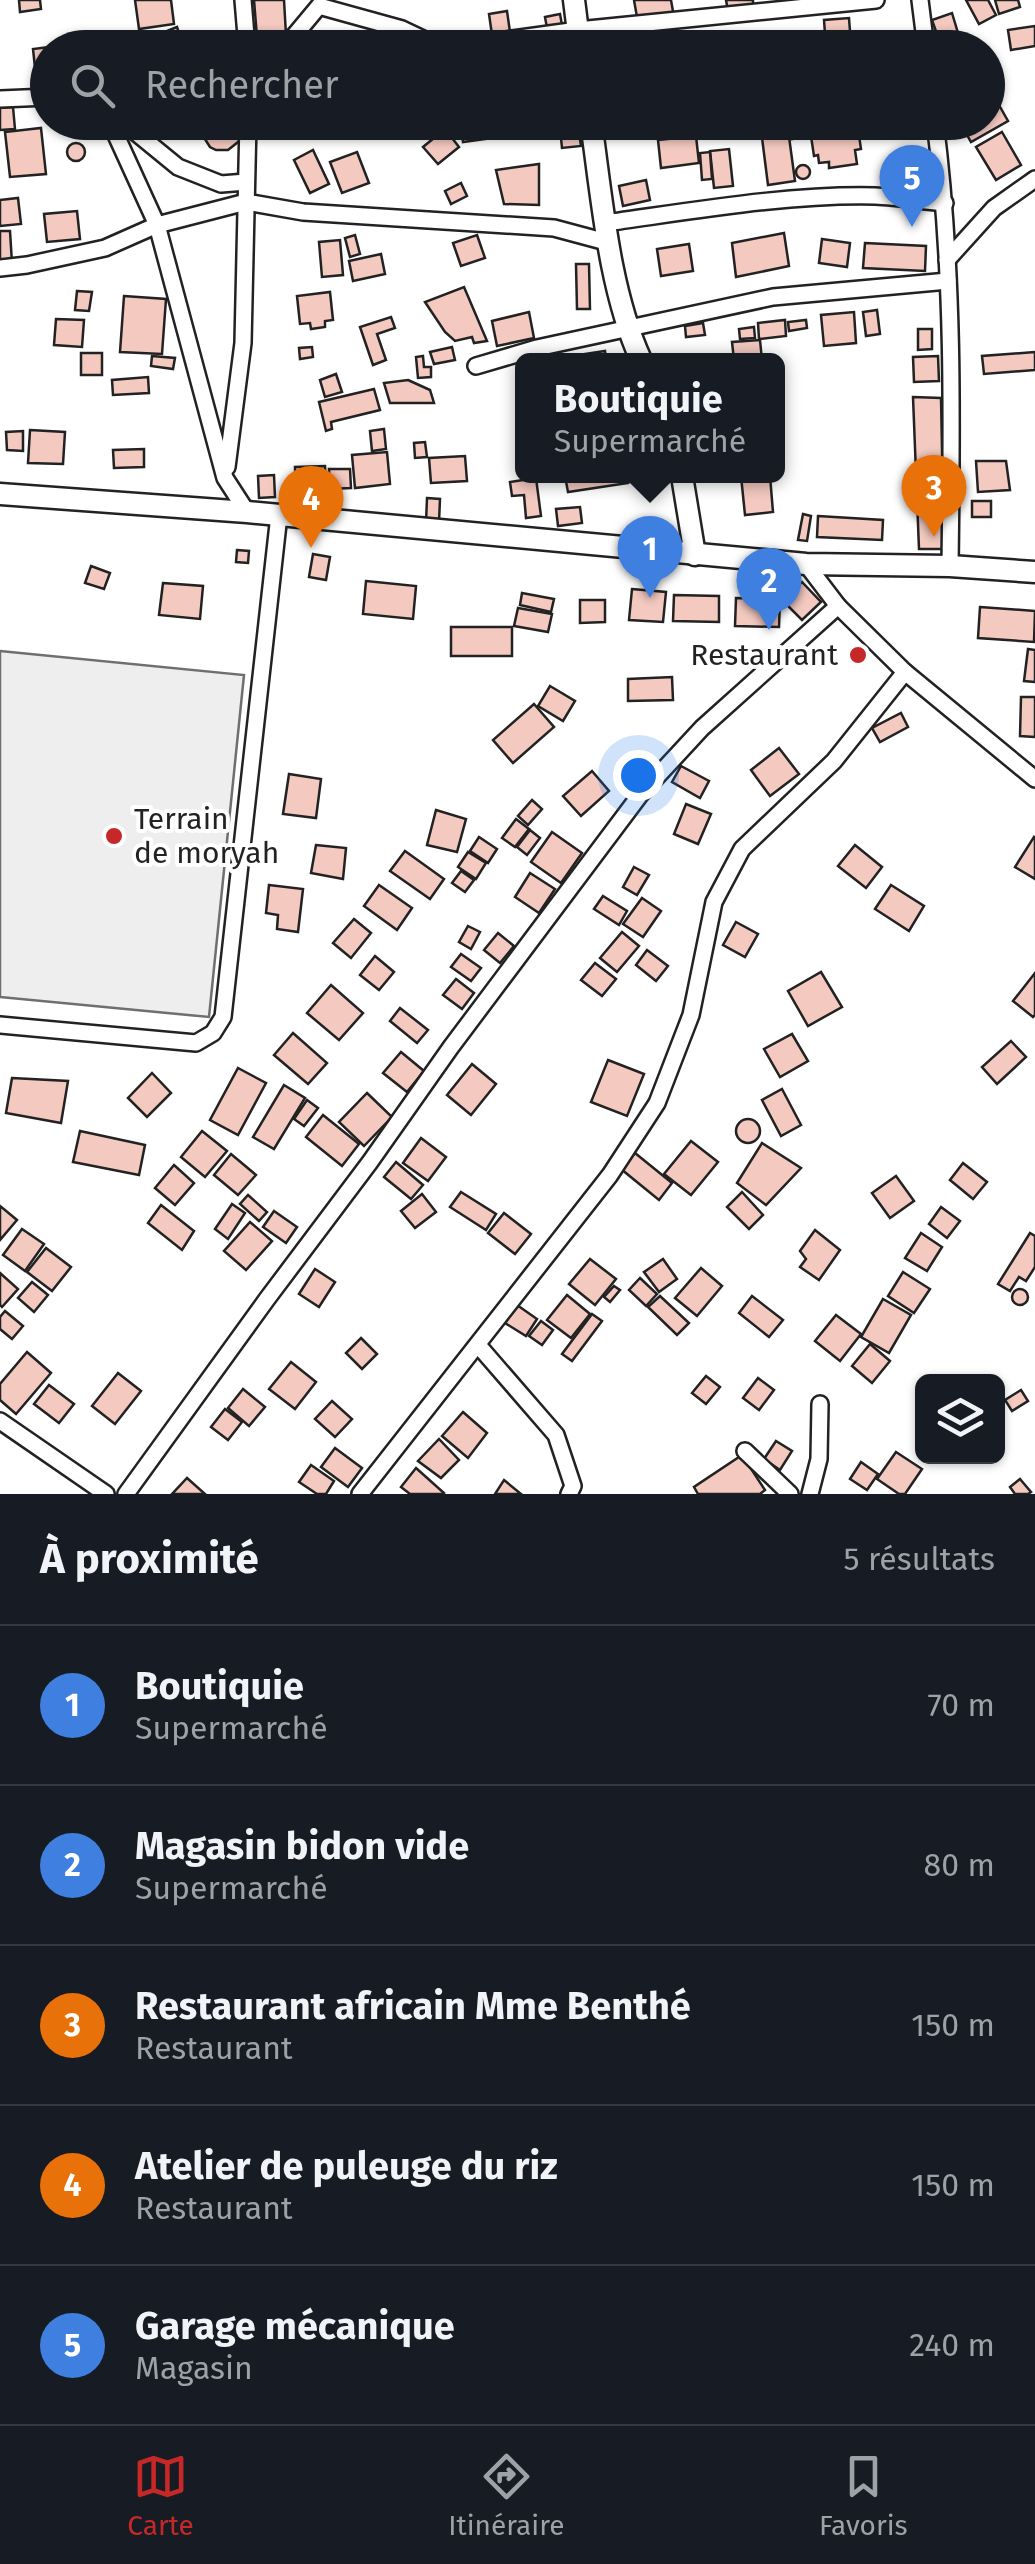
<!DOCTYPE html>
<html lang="fr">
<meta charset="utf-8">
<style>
body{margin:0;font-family:"Fira Sans",sans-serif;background:#242831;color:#f1f3f6}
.controls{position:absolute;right:30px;bottom:30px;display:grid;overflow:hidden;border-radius:15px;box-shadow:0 2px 8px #0004}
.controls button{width:90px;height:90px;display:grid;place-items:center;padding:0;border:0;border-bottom:2px solid #363941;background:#171b24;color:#f1f3f6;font:50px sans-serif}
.you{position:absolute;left:638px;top:775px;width:35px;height:35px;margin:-25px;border:8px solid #fff;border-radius:50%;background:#1a73e8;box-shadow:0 0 0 15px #1a73e833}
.badge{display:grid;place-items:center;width:65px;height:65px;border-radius:50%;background:#c62828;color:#fff;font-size:32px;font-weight:700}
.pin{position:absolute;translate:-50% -82px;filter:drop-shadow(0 2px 5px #0008)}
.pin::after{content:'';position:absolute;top:52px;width:35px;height:30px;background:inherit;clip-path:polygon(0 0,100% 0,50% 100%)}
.popup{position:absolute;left:515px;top:353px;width:270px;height:130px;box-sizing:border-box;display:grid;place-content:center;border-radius:15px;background:#171b24;filter:drop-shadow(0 2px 8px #0005);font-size:32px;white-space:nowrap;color:#9ea1a6}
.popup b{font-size:38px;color:#f1f3f6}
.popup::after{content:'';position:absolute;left:50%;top:100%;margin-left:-20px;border:20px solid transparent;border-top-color:#171b24}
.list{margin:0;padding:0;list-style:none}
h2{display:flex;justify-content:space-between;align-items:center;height:130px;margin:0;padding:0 40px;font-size:42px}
h2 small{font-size:32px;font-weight:400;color:#9ea1a6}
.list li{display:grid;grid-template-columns:65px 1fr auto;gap:30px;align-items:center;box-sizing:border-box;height:160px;padding:0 40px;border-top:2px solid #363941}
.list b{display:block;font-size:38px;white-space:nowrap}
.list p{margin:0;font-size:32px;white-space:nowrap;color:#9ea1a6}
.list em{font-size:32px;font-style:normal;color:#9ea1a6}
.icon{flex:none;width:55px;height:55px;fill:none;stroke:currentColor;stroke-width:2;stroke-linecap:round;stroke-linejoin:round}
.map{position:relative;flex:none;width:1035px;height:1494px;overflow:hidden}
.search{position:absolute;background:#171b24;box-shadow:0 2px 8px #0004;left:30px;right:30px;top:30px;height:110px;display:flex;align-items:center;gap:25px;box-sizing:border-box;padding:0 35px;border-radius:55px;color:#9ea1a6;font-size:38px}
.sheet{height:930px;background:#171b24}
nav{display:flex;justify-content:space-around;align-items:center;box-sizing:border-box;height:140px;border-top:2px solid #363941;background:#171b24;font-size:28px;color:#9ea1a6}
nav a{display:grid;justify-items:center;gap:5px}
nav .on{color:#c62828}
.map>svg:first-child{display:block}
.green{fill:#eee;stroke:#6f6f6f;stroke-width:2.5}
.building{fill:#f3c9c0;stroke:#222;stroke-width:2.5}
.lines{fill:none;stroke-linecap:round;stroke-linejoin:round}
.minor-casing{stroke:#222;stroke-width:20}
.tertiary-casing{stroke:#222;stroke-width:25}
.minor{stroke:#fff;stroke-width:15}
.tertiary{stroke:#fff;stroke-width:20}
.poi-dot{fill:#c62828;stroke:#fff;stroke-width:4}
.labels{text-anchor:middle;stroke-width:8;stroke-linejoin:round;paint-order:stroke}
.poi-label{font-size:30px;fill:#222;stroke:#fff;text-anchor:end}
</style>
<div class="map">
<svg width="1035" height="1494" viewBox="0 0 1035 1494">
<rect width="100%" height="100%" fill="#fff"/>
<!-- green -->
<path class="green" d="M0,651L244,675L209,1017L0,997Z"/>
<!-- building -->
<g class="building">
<path d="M19,0H40L41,9L20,12Z"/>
<path d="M135,0H171L174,24L139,29Z"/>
<path d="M254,0H284L286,35L257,37Z"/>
<path d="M634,0H671L674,17L638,23Z"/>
<path d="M726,0H753V8L728,11Z"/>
<path d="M966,0H988L996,15L979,24Z"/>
<path d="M995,0H1018L1020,7L999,14Z"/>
<path d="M507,11L510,32L492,35L489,14Z"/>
<path d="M952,13L958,33L939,40L932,20Z"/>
<path d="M560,14L562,25L547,28L545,17Z"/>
<path d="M849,18L851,45L826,48L824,20Z"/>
<path d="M1035,26V46L1011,50L1008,30Z"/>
<path d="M177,27L182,42L172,45L167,31Z"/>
<path d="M129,35L130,48H101L100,39Z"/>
<path d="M694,35L695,48H673L672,36Z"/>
<path d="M73,44V48H48V76L36,77L33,49Z"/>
<path d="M999,105L1008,121L971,142L962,126L968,122H988V111Z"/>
<path d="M13,107L15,129L0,130V108Z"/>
<path d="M205,122H240L242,137L238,142L228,150H216L210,147L203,136Z"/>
<path d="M482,122H506L507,136L463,142L461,125Z"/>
<path d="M515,122H558V125L516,131Z"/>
<path d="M760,122H787L795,181L768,185Z"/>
<path d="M790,122H805L807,137L792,139Z"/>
<path d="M857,122L861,149L855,150L857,164L829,168V162L819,163L818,155L814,156L809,123Z"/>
<path d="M578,125L581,146L562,148L560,128Z"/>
<path d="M41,128L46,174L10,177L5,132Z"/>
<path d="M445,129L459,147L438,164L423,147Z"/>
<path d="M1002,132L1021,165L996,180L976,147Z"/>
<path d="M696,136L699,163L661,168L658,140Z"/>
<circle cx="76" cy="152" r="9"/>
<path d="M729,149L733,186L714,188L710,151Z"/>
<path d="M313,150L329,184L310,193L294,160Z"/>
<path d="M357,152L369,183L342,193L330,162Z"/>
<path d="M710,152L712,179L702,180L700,153Z"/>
<path d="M539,164V205L504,204L496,170Z"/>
<circle cx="803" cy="172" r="7"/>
<path d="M646,180L650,200L623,206L619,186Z"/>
<path d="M461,183L467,196L451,204L445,191Z"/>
<path d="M18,198L21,224L0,226V200Z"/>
<path d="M77,211L80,239L47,242L44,214Z"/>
<path d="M0,231H10L12,263L0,264Z"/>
<path d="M784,233L789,266L736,277L732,243Z"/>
<path d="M355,235L360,254L350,257L345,238Z"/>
<path d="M477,235L485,258L461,266L453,243Z"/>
<path d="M822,239L850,243L847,267L819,263Z"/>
<path d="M340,240L343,275L322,277L319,242Z"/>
<path d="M865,243L926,246L925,271L863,268Z"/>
<path d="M689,244L693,271L661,276L657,249Z"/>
<path d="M381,254L385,274L353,281L349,261Z"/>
<path d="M576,264H589L590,309H577Z"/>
<path d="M464,287L487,341L474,343L472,337L455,341L445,332L425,302Z"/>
<path d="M77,291L92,292L89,311L75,310Z"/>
<path d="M330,292L333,320L325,321V327L311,329L310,323L300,324L297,296Z"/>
<path d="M124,296L166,299L162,354L120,352Z"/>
<path d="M877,310L880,334L866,336L863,312Z"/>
<path d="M529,312L534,338L497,346L492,321Z"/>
<path d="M854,312L856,343L824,346L821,315Z"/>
<path d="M391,317L395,328L377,334L386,360L373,365L360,327Z"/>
<path d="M56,319L84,320L82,347L54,345Z"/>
<path d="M785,320L786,336L759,339L758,323Z"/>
<path d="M806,320L807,328L789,331L788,322Z"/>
<path d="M703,323L705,335L686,337L685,326Z"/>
<path d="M754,327L755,338L740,339L739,329Z"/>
<path d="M918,329H932V349L918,350Z"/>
<path d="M760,340L762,360H734L732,342Z"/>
<path d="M312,347L313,357L300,359L299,348Z"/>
<path d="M452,347L455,360L434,364L430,352Z"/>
<path d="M605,351L606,360H546Z"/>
<path d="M1035,352V370L984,374L982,356Z"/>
<rect x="81" y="353" width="21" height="22"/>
<path d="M152,356L175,358L173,369L151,366Z"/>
<path d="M423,356L424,367H431V377L418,378L416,357Z"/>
<path d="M938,356L939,381L914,382L913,357Z"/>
<path d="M336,374L342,392L325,397L320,380Z"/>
<path d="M148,377L149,393L113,395L112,380Z"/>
<path d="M408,380L430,390L434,403H390L384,383Z"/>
<path d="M374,389L380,410L331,422L332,429L326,431L319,402Z"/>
<path d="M913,397L941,398L944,549H919Z"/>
<path d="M384,429L386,449L372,451L370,431Z"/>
<path d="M30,430L65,432L63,464L28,463Z"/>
<path d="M23,431V451L7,450L6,432Z"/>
<path d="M425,442L427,457L415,458L414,443Z"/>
<path d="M144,449V467L114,468L113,450Z"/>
<path d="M387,452L390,484L355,488L352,455Z"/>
<path d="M465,456L467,481L431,483L429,458Z"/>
<path d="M976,461H1006L1010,490L978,492Z"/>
<path d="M325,466L326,493L296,495L295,467Z"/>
<path d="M329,469H350L351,488L330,489Z"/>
<path d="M274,475L275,497L259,498L258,476Z"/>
<path d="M565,476H627L628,483L568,492Z"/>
<path d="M741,476H770L773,512L745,515Z"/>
<path d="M536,478L541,516L526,518L524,495L512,496L510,482Z"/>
<path d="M427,498L440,499L439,522H426Z"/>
<rect x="972" y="501" width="19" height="16"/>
<path d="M580,507L582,523L558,526L556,509Z"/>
<path d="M803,514L811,516L807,541L798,540Z"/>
<path d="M818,516L883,520L882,540L817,537Z"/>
<path d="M237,550L249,551L248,563L236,562Z"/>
<path d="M313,554L330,557L326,580L309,577Z"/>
<path d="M91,566L110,573L104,589L85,583Z"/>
<path d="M366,581L416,586L413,619L363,614Z"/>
<path d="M802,582L821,602L802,620L782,600Z"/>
<path d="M163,583L203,586L200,619L159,615Z"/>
<path d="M632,589L666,592L663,622L629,620Z"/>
<path d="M522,593L554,599L551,612L520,605Z"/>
<path d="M674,595L719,596V622L673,621Z"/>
<path d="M736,598L780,599L779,627L735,626Z"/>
<path d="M580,600H605V622L580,623Z"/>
<path d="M980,607L1035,611L1034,642L978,638Z"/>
<path d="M518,608L552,614L548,632L514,626Z"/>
<rect x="451" y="627" width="61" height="29"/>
<path d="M1028,649L1035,650V682L1024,681Z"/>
<path d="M672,677L673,700L628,701V679Z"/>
<path d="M550,686L575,701L563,721L538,706Z"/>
<path d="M1021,697H1035V737L1020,736Z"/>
<path d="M534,704L554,727L513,763L493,740Z"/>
<path d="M901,713L908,727L880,742L872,728Z"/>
<path d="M779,748L799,774L770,796L751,770Z"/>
<path d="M681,766L709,781L700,798L672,782Z"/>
<path d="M592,771L609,791L581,816L563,796Z"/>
<path d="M289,774L321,779L316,818L283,814Z"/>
<path d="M532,800L542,809L528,825L518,816Z"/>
<path d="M686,804L711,814L698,844L674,834Z"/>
<path d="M436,810L466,819L457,852L427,845Z"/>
<path d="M516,819L529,829L515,847L502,838Z"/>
<path d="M530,830L540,838L527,855L517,847Z"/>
<path d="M552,832L582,853L561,883L531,862Z"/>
<path d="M479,837L497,849L488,863L470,851Z"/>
<path d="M1034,837L1035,838V879L1015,867Z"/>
<path d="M316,845L346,848L343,879L311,873Z"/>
<path d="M855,845L882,867L866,888L838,866Z"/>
<path d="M405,851L444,879L430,899L390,871Z"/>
<path d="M468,852L486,863L476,879L458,867Z"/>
<path d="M634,867L649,875L637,895L623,887Z"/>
<path d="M461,871L474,880L465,892L452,883Z"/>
<path d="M530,873L555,889L539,913L515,897Z"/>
<path d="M269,885L303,889L298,932L277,929L278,915L266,913Z"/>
<path d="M379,885L412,908L397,930L364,906Z"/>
<path d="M891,885L924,906L909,931L875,909Z"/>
<path d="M603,896L627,911L619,925L594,909Z"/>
<path d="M642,898L661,911L643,937L623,924Z"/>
<path d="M354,919L371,933L351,958L333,943Z"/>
<path d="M736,922L758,934L745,957L723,945Z"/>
<path d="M468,926L480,932L471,949L459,942Z"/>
<path d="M622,932L639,946L617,972L600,958Z"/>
<path d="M498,933L514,946L500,963L484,950Z"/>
<path d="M647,950L668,966L656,981L636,965Z"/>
<path d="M461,954L481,968L471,981L451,967Z"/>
<path d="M375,956L394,972L379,990L360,975Z"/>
<path d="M595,963L616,979L602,996L581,980Z"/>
<path d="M821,972L842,1007L808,1026L788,991Z"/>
<path d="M1035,973V1015L1033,1017L1013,1001Z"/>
<path d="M456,979L474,993L462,1009L443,995Z"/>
<path d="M331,985L363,1013L339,1040L307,1013Z"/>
<path d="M400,1008L428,1030L417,1043L390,1021Z"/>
<path d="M293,1033L327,1063L308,1084L274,1055Z"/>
<path d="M792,1034L808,1061L780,1077L764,1049Z"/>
<path d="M1011,1041L1026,1057L997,1084L982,1067Z"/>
<path d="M401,1052L424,1071L407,1092L383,1073Z"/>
<path d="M608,1060L644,1074L627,1116L591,1102Z"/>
<path d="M472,1064L496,1084L471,1115L447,1095Z"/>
<path d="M238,1068L266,1083L238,1135L210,1120Z"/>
<path d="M152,1073L171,1093L147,1117L128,1098Z"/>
<path d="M12,1078L68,1081L61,1123L6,1113Z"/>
<path d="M284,1085L305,1098L274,1149L253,1137Z"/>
<path d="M782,1089L801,1125L781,1136L762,1100Z"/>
<path d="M367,1093L392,1117L364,1146L339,1122Z"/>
<path d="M307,1100L318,1108L304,1126L294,1119Z"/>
<path d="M323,1115L359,1144L342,1166L306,1137Z"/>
<circle cx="748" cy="1131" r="12"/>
<path d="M80,1131L145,1145L139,1175L73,1162Z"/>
<path d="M202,1131L227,1151L205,1177L181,1157Z"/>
<path d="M421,1138L446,1157L428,1181L403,1163Z"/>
<path d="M691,1141L718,1162L691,1195L664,1174Z"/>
<path d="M762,1143L801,1168L766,1205L737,1183Z"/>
<path d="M635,1153L672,1183L659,1200L621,1169Z"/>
<path d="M231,1154L256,1175L238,1195L214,1175Z"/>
<path d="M396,1162L423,1185L411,1199L384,1177Z"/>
<path d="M963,1163L987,1182L973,1199L950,1180Z"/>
<path d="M174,1165L194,1183L175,1205L155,1188Z"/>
<path d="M896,1176L914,1201L890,1218L872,1193Z"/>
<path d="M461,1192L496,1214L486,1230L450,1207Z"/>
<path d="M742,1192L763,1215L749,1229L727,1207Z"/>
<path d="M422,1194L436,1212L415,1228L401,1211Z"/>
<path d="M248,1195L267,1212L259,1221L240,1204Z"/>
<path d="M232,1204L245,1213L228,1239L215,1229Z"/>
<path d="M161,1205L194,1231L182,1250L148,1223Z"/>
<path d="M0,1206L17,1220L0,1240Z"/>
<path d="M941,1207L960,1221L947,1238L929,1224Z"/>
<path d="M274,1211L297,1227L286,1243L263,1227Z"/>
<path d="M504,1213L531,1234L515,1254L488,1233Z"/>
<path d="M250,1222L272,1241L246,1270L224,1251Z"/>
<path d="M22,1229L44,1244L25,1271L3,1255Z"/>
<path d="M815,1230L840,1250L819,1280L800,1267L806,1259L800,1251Z"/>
<path d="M921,1233L942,1247L927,1271L905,1258Z"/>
<path d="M1030,1233L1035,1236V1267L1026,1281L1019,1277L1010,1291L998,1284Z"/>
<path d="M46,1248L71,1267L52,1291L27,1272Z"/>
<path d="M590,1259L616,1279L595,1305L569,1284Z"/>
<path d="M663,1259L677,1279L659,1292L644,1272Z"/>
<path d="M701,1268L722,1286L697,1316L675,1298Z"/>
<path d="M315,1269L335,1282L319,1307L299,1294Z"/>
<path d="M903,1272L930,1289L914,1313L888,1296Z"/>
<path d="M0,1273L18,1289L2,1307L0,1305Z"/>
<path d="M640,1278L657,1294L646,1306L629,1290Z"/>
<path d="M32,1282L48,1295L34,1312L18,1298Z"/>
<path d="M614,1286L620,1290L610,1302L604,1297Z"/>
<circle cx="1020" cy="1297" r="8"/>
<path d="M567,1295L590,1314L571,1338L547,1320Z"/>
<path d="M660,1296L689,1323L677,1335L648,1307Z"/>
<path d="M752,1296L783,1320L769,1337L739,1313Z"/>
<path d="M883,1299L911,1315L889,1353L861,1337Z"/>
<path d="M517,1305L537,1319L526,1336L505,1323Z"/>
<path d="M5,1311L23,1326L12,1339L0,1329V1317Z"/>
<path d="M592,1314L602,1321L572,1361L562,1354Z"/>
<path d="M836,1315L861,1334L840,1361L815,1341Z"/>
<path d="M541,1321L553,1330L542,1345L529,1336Z"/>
<path d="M361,1338L377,1354L362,1369L346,1353Z"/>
<path d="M870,1344L890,1361L872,1383L852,1366Z"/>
<path d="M27,1352L51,1373L16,1414L0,1400V1384Z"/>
<path d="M291,1362L316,1382L295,1409L269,1389Z"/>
<path d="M118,1373L141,1391L115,1424L92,1406Z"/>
<path d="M706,1376L720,1387L706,1404L692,1393Z"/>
<path d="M758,1378L774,1390L759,1410L743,1398Z"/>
<path d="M49,1385L74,1404L59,1423L34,1404Z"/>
<path d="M243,1389L265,1407L249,1426L228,1408Z"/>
<path d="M1021,1390L1028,1401L1012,1411L1005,1400Z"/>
<path d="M332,1401L352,1419L335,1437L315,1419Z"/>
<path d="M225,1409L242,1422L228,1440L211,1427Z"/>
<path d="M463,1412L487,1433L468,1458L442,1436Z"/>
<path d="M439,1439L459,1460L441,1478L418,1461Z"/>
<path d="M776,1441L792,1451L780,1470L764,1459Z"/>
<path d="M335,1448L362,1468L348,1487L321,1467Z"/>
<path d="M896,1452L922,1469L905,1494H899L877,1479Z"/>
<path d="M742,1455L765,1490L760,1494H698L694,1487Z"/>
<path d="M861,1462L878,1474L867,1490L850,1479Z"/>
<path d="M311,1465L334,1481L326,1494H317L299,1482Z"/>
<path d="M416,1468L444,1493L443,1494H410L401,1487Z"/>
<path d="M187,1478L205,1494H172Z"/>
<path d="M1020,1479L1031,1492L1028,1494H1015L1010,1487Z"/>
<path d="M504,1480L521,1494H495Z"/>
</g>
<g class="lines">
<defs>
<g id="minor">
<path d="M243,0L247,48"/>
<path d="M920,0L926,48"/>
<path d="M284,48L319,6L402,29L442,48"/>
<path d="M446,48L578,30L876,0"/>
<path d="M0,99L48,97"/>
<path d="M110,122L157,225L225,478L247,512"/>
<path d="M123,122L178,167L221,184L246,182"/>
<path d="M935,122C954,270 952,418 950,566"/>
<path d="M605,223C692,211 788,194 875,196C898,197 922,201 945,203"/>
<path d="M947,260L994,208L1035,179"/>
<path d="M0,268L27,265L105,248L157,225L246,202L303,212L554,228L610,243"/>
<path d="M476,366L537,348L773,297L948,281"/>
<path d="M227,467L243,343L248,122"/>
<path d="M806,564L838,606L905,672L1035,779"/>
<path d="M0,1025L196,1043L213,1033L223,1017L279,515"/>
<path d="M478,1345L556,1435L573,1486L569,1494"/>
<path d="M0,1421L106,1494"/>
<path d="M745,1451L790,1494"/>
<path d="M126,1494L267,1299L370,1162L451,1047L640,795L702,728L838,606"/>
<path d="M360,1494L610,1175L657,1103L691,1015L714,902L742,849L834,761L905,672"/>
<path d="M810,1494L819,1459L820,1404"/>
</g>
<g id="tertiary">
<path d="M574,0L580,48"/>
<path d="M591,122C602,199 609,290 641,360"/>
<path d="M682,476L695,555"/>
<path d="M0,494L247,512L806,564L950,566L1035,572"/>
</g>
</defs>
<!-- minor casing -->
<use href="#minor" class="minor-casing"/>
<!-- tertiary casing -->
<use href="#tertiary" class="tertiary-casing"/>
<!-- minor -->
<use href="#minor" class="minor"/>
<!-- tertiary -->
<use href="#tertiary" class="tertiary"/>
</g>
<!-- markers -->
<g class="poi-dot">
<circle cx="858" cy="655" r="10"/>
<circle cx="114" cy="836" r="10"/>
</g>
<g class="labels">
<!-- poi labels -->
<g class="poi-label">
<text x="838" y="665">Restaurant</text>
<text x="134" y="829" text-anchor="start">Terrain<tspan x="134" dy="34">de moryah</tspan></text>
</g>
</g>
</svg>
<div class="controls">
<button><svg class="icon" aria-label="layers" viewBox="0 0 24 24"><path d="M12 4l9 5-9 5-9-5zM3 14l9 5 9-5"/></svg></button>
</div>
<div class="you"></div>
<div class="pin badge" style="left:650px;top:598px;background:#3f7fe0">1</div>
<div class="popup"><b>Boutiquie</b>Supermarché</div>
<div class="pin badge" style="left:769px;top:630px;background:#3f7fe0">2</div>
<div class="pin badge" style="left:934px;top:537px;background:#e8710a">3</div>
<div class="pin badge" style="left:311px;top:548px;background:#e8710a">4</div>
<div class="pin badge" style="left:912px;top:227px;background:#3f7fe0">5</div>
<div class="search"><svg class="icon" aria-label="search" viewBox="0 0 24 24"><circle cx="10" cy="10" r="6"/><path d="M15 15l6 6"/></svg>Rechercher</div>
</div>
<section class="sheet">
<h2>À proximité<small>5 résultats</small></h2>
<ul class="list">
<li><span class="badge" style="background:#3f7fe0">1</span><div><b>Boutiquie</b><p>Supermarché</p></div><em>70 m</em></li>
<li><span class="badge" style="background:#3f7fe0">2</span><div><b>Magasin bidon vide</b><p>Supermarché</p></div><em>80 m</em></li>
<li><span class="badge" style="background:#e8710a">3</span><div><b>Restaurant africain Mme Benthé</b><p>Restaurant</p></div><em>150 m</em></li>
<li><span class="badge" style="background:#e8710a">4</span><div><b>Atelier de puleuge du riz</b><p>Restaurant</p></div><em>150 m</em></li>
<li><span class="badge" style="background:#3f7fe0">5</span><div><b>Garage mécanique</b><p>Magasin</p></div><em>240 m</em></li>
</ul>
</section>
<nav>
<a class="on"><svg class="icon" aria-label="map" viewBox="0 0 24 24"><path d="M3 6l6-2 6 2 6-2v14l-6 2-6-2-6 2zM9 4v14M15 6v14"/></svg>Carte</a>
<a><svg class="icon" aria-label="directions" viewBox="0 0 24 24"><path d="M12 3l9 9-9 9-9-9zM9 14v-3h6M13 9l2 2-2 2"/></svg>Itinéraire</a>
<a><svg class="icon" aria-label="saved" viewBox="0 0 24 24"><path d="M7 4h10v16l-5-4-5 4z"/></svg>Favoris</a>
</nav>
